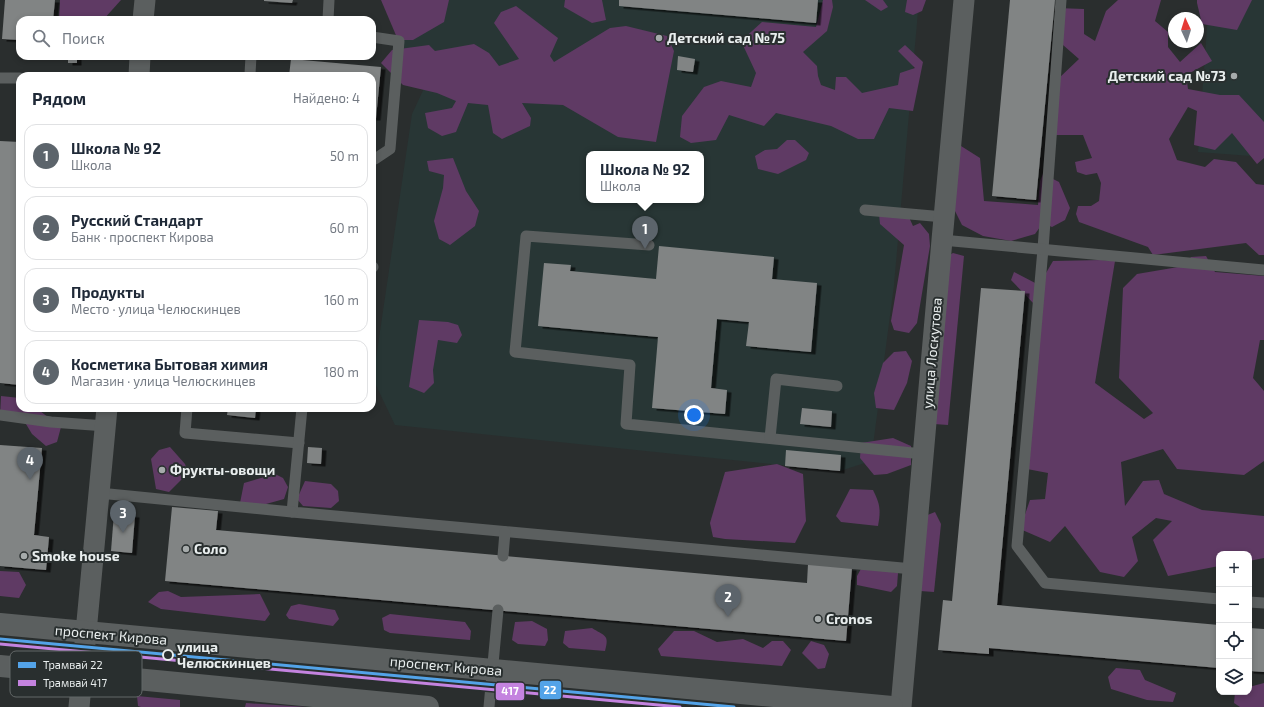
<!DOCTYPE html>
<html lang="ru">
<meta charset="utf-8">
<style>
body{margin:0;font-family:"Exo 2",sans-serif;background:#f6f6f7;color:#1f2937}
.controls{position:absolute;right:12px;bottom:12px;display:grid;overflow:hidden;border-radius:8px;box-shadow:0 2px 6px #0003}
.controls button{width:36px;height:36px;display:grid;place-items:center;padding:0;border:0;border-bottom:1px solid #e0e1e3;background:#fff;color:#1f2937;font:20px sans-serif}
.compass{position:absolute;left:1168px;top:12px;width:36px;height:36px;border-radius:50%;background:#fff;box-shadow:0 2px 6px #0003;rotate:356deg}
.you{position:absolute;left:694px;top:415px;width:14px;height:14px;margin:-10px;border:3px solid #fff;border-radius:50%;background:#1a73e8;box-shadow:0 0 0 6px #1a73e833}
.badge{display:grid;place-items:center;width:26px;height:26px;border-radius:50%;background:#5c646b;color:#fff;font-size:13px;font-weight:700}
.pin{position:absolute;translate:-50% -33px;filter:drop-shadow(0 1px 2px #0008)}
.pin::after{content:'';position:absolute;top:21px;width:14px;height:12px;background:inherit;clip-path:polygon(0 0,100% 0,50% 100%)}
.popup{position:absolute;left:586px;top:151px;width:118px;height:52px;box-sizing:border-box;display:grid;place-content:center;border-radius:8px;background:#fff;filter:drop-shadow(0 1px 3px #0005);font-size:13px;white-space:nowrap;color:#747a83}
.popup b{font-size:15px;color:#1f2937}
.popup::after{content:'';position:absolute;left:50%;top:100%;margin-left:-8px;border:8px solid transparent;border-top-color:#fff}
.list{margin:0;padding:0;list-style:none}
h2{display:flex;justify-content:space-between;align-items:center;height:52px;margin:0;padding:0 16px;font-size:17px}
h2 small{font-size:13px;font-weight:400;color:#747a83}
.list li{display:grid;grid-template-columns:26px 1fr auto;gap:12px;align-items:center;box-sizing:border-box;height:64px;margin:0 8px 8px;padding:0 8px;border:1px solid #e0e1e3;border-radius:12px}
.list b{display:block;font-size:15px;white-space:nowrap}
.list p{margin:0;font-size:13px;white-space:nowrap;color:#747a83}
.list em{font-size:13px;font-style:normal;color:#747a83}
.icon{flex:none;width:22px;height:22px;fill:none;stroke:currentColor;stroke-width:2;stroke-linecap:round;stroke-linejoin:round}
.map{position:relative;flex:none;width:1264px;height:707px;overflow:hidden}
.search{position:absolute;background:#fff;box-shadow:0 2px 6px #0003;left:16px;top:16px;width:360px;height:44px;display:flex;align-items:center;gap:10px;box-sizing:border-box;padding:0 14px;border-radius:12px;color:#747a83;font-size:15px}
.panel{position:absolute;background:#fff;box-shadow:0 2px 6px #0003;left:16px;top:72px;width:360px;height:340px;border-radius:12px}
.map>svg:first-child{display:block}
.built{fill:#283635;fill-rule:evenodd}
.green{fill:#5f3a64}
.building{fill:#818484;filter:url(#shadow)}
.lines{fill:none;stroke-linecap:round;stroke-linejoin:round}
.lane{stroke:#5b5f5f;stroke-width:11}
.street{stroke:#5b5f5f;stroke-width:21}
.secondary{stroke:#5b5f5f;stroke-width:22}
.tram-1-casing{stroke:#292f2f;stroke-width:6}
.tram-2-casing{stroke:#292f2f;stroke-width:6}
.tram-1{stroke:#53a3e8;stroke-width:3}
.tram-2{stroke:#c483df;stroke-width:3}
.poi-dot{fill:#a6abab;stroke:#292f2f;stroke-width:1.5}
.stop-dot{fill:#292f2f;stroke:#e9eeee;stroke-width:2}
.labels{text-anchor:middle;stroke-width:4;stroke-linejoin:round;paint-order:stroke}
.poi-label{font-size:14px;font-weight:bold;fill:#e9eeee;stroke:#292f2f;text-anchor:start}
.street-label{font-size:14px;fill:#e9eeee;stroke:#292f2f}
.stop-label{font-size:14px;font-weight:bold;fill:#e9eeee;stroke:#292f2f;text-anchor:start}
.key{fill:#292f2f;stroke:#636868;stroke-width:1}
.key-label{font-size:11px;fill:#e9eeee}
.line-badge{stroke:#292f2f;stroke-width:1.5}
.badge-label{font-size:11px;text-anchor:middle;font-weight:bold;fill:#fff}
</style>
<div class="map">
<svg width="1264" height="707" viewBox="0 0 1264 707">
<defs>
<filter id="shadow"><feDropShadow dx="4.5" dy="2.5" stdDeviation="0" flood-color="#0009"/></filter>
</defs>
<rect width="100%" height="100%" fill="#2a2e2e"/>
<!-- built -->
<g class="built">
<path d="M407,0H919L894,285L871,461L840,471L395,425L373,379L412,114L427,82L399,77ZM589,154H701V200H589Z"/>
<path d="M1209,0H1264V157L1198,152Z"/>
</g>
<!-- green -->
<g class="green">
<path d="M60,0H121L103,20H59Z"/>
<path d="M381,0H449L444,22L413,40H398Z"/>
<path d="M565,0H602L606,20L592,23L564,7Z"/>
<path d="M823,0H832L833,7L827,31L803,52L817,66L818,76L821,85L835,90L836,77H846L862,93L898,85L900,73L915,68L898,51L905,45L923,62L913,111L889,108L874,139H858L831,126L776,113L764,126L729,115L716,140L691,143L680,137L682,116L704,87L721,81L751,87L756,73L741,41L762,22L816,27Z"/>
<path d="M865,0H883L888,7L881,11Z"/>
<path d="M907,0H926L922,11L913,15L905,12Z"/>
<path d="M1118,0H1161L1155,21L1168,32V47L1180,62L1201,43L1212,61L1186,75L1188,89L1220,95H1239L1264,122V158L1257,164L1232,133L1215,150L1194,145L1197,111L1188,107L1169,139L1177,160L1205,167L1214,159L1236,162L1256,184L1264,185V255H1259L1246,243L1153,255L1148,247L1079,222L1076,214L1078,206H1091L1099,201L1101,183L1097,173L1086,175L1077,172L1075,162L1092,158L1083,135H1056L1058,79L1079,59L1055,38L1057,8L1084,9V34L1095,41L1106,11Z"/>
<path d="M1197,0H1252L1237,30L1202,24L1197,3Z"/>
<path d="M516,6L558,38L550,56L554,62L610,28L626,26L667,36L674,51L656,142L618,137L563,105L522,103L531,118L530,126L502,139L493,133L488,105L468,103L456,132L442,136L428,128L425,113L452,108L456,101L437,93L403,85L381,63L392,50L429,45L435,51L474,44L489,53L499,66L519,59L494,23L501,12Z"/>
<path d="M787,140H795L809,153L806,160L778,174L758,169L755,156L765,150L777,149Z"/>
<path d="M961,146L980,158L984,201L1038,205L1040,181L1043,174L1059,182L1070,208L1065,220L1052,227L1043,223L1035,234L1011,241L983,236L962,225L952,205V163Z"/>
<path d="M453,158L466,191L479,211L475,226L450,245L439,239L434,221L443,188L444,175L429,171L427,161Z"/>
<path d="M907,213L913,226L920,223L929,234L930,246L917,323L909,333L894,330L891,321L904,245L880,224L879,214Z"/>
<path d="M953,253L964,256L948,425L934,424L948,256Z"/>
<path d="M1206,256L1215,272L1264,276V340H1260L1253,378L1264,391V461L1244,475L1177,469L1163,449L1121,462L1125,506L1143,481L1159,480L1164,494L1202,510L1264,516V558L1249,561V554H1219V566L1168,576L1153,540L1172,521L1156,518L1132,537L1138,561L1124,577L1100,572L1065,526L1050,542L1020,529L1030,500L1045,499L1048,473L1027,469L1035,305L1011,280L1014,272L1039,285L1053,261L1101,260L1115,261L1095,383L1144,419L1153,413L1119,378L1123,288L1137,274L1184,266L1191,257Z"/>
<path d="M419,320L448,322L458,325L462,335L457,343L438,340L433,370L434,383L424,393L409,387Z"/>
<path d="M906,351L912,361L907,383L894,410L876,408L874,393L883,363L894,352Z"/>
<path d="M1,396L20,398V408H36L61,427L57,442L46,446L32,434L20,414L0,417Z"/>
<path d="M893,438L911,446V465L887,474L874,475L860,458L861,443Z"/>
<path d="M170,447L185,464L188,473L169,492L156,489L151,459L159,450Z"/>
<path d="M777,464L803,474L806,521L795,543L725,539L713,537L710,523L725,472Z"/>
<path d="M275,474L283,478L288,487L284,499L259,506L240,503L244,483Z"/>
<path d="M305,481L331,484L338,491L339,501L331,508L303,506L297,499Z"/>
<path d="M850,489L873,490C880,504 881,510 878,526L841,522L836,516Z"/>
<path d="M935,512L941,524L934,592L920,591L925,516Z"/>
<path d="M862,567L898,573L897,586L891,592L857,585V576Z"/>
<path d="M0,571L19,572L26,585L19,598L0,596Z"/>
<path d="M168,591L181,597L260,594L270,614L265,621L161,609L148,602L159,592Z"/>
<path d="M299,604L335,610L339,619L333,626L289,619L286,615L291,606Z"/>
<path d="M390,614L465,622L471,631L470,640L390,633L384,630L382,618Z"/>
<path d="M532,621L547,629L548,640L545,646L518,644L512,640L515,622Z"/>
<path d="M592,628C604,636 610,634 605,651L569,648L563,643L565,631Z"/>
<path d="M674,631H694L717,642L743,639L763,648L772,641H783L791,650L782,666L661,656L658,649Z"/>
<path d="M811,641L824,645L829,654L825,668L818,669L802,653Z"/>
<path d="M1116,668L1140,670L1145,680L1176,693L1173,702L1147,700L1111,689L1108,677Z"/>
<path d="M1264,683V707H1240L1234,703L1235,692H1249V687Z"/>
<path d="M137,696L180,700V707H141L138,706Z"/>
<path d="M246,703L306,707H245Z"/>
</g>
<!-- building -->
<g class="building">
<path d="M5,0H55L53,20H20V40L2,39Z"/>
<path d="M264,0H293L292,3L264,1Z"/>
<path d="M619,0H818L816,23L619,6Z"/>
<path d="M1010,0H1055L1036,200L992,196Z"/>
<rect x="68" y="56" width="9" height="7"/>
<path d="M678,56L695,59L693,72L677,70Z"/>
<path d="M291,59L381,67L376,118H372V76H289Z"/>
<path d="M0,141L20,142V385L0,383Z"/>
<path d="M659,246L774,257L772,279L817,283L811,352L746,346L749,322L717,319L711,388L727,390L725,414L652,408L658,337L538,326L544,263L571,265L570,271L656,279Z"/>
<path d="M981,288L1025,291L997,605L1219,625V668L989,648V654L938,650L943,600L952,601Z"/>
<path d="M228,408H256L255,418L227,415Z"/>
<path d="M802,408L832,411L831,427L800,424Z"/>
<path d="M0,445L42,448L34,535L49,537L46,570L0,566Z"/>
<path d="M308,447L322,448L321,464L307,463Z"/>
<path d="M786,450L841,455L840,471L785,466Z"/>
<path d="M172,507L218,511L216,530L807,583L808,564L852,568L846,641L165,581Z"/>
<path d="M114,513L135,515L132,553L111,551Z"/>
<path d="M1249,628L1264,629V672L1249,671Z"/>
</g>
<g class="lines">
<!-- lane -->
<g class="lane">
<path d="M1061,0L1043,249L1017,546L1045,583L1219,599"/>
<path d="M328,20L329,0"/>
<path d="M372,37L399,41L390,149L375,159L372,158"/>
<path d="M250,74L251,56"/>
<path d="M0,78H20"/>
<path d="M865,210L944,217"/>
<path d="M942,240L1264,270"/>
<path d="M649,245L526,236L515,352L630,365L626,424L923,454"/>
<path d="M372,267H373"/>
<path d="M187,408L185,433L299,443"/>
<path d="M302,408L292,512L913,569"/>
<path d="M0,415L51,422L106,426"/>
<path d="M770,438L776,379L837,386"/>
<path d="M99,493L292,512"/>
<path d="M503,556L505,532"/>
<path d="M1249,602L1264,603"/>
<path d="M489,707L498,610"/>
</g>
<!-- street -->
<g class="street">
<path d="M143,20L145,0"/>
<path d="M139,76L140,56"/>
<path d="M79,707L107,408"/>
<path d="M901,707L942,240L964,0"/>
</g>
<!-- secondary -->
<g class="secondary">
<path d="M0,624L892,707"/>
<path d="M0,666L428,707"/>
</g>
<defs>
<path id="tram-1" d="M0,639L734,707"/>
<path id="tram-2" d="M0,644L680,707"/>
</defs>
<!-- tram-1 casing -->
<use href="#tram-1" class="tram-1-casing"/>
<!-- tram-2 casing -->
<use href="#tram-2" class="tram-2-casing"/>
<!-- tram-1 -->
<use href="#tram-1" class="tram-1"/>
<!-- tram-2 -->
<use href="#tram-2" class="tram-2"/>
</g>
<!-- markers -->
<g class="poi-dot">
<circle cx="659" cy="38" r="4"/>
<circle cx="1234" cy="76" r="4"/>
<circle cx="162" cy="470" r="4"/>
<circle cx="186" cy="549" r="4"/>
<circle cx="24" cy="556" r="4"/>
<circle cx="818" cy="619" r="4"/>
</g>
<circle class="stop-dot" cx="168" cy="655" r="5"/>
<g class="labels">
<!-- poi labels -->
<g class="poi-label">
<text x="667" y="43">Детский сад №75</text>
<text x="1226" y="81" text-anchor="end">Детский сад №73</text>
<text x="170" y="475">Фрукты-овощи</text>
<text x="194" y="554">Соло</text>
<text x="32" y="561">Smoke house</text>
<text x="826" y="624">Cronos</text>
</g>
<!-- street labels -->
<g class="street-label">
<text transform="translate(932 353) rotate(-85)" y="5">улица Лоскутова</text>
<text transform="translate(111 635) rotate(5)" y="5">проспект Кирова</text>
<text transform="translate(446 666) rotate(5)" y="5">проспект Кирова</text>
</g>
<!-- stop labels -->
<g class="stop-label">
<text x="177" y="652">улица<tspan x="177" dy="16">Челюскинцев</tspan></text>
</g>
</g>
<!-- legend -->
<rect x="10" y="651" width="132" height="46" rx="6" class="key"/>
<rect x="18" y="662" width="18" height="6" fill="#53a3e8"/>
<rect x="18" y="680" width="18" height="6" fill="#c483df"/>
<g class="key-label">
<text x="43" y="669">Трамвай 22</text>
<text x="43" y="687">Трамвай 417</text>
</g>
<g class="line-badge">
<rect x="539" y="680" width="23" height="20" rx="4" fill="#53a3e8"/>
<rect x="495" y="682" width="30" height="19" rx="4" fill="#c483df"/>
</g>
<g class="badge-label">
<text x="550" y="694">22</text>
<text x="510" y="695">417</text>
</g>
</svg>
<div class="controls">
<button>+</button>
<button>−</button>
<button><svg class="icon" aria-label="locate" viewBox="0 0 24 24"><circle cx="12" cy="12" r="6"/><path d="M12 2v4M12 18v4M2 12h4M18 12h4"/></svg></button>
<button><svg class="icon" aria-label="layers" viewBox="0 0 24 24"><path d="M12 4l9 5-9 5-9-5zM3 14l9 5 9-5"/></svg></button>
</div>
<svg class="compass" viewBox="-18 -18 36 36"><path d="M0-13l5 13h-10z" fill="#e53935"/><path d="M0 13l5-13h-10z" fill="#747a83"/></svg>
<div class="you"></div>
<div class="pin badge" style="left:645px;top:249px">1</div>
<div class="popup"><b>Школа № 92</b>Школа</div>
<div class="pin badge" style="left:728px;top:617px">2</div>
<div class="pin badge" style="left:123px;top:533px">3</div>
<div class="pin badge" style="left:30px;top:480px">4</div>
<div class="search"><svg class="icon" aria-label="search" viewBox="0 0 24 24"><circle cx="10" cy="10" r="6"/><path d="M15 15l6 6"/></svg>Поиск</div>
<section class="panel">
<h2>Рядом<small>Найдено: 4</small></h2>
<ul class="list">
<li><span class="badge">1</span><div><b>Школа № 92</b><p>Школа</p></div><em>50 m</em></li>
<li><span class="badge">2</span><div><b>Русский Стандарт</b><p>Банк · проспект Кирова</p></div><em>60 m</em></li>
<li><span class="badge">3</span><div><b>Продукты</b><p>Место · улица Челюскинцев</p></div><em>160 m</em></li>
<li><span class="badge">4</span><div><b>Косметика Бытовая химия</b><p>Магазин · улица Челюскинцев</p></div><em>180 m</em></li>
</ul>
</section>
</div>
